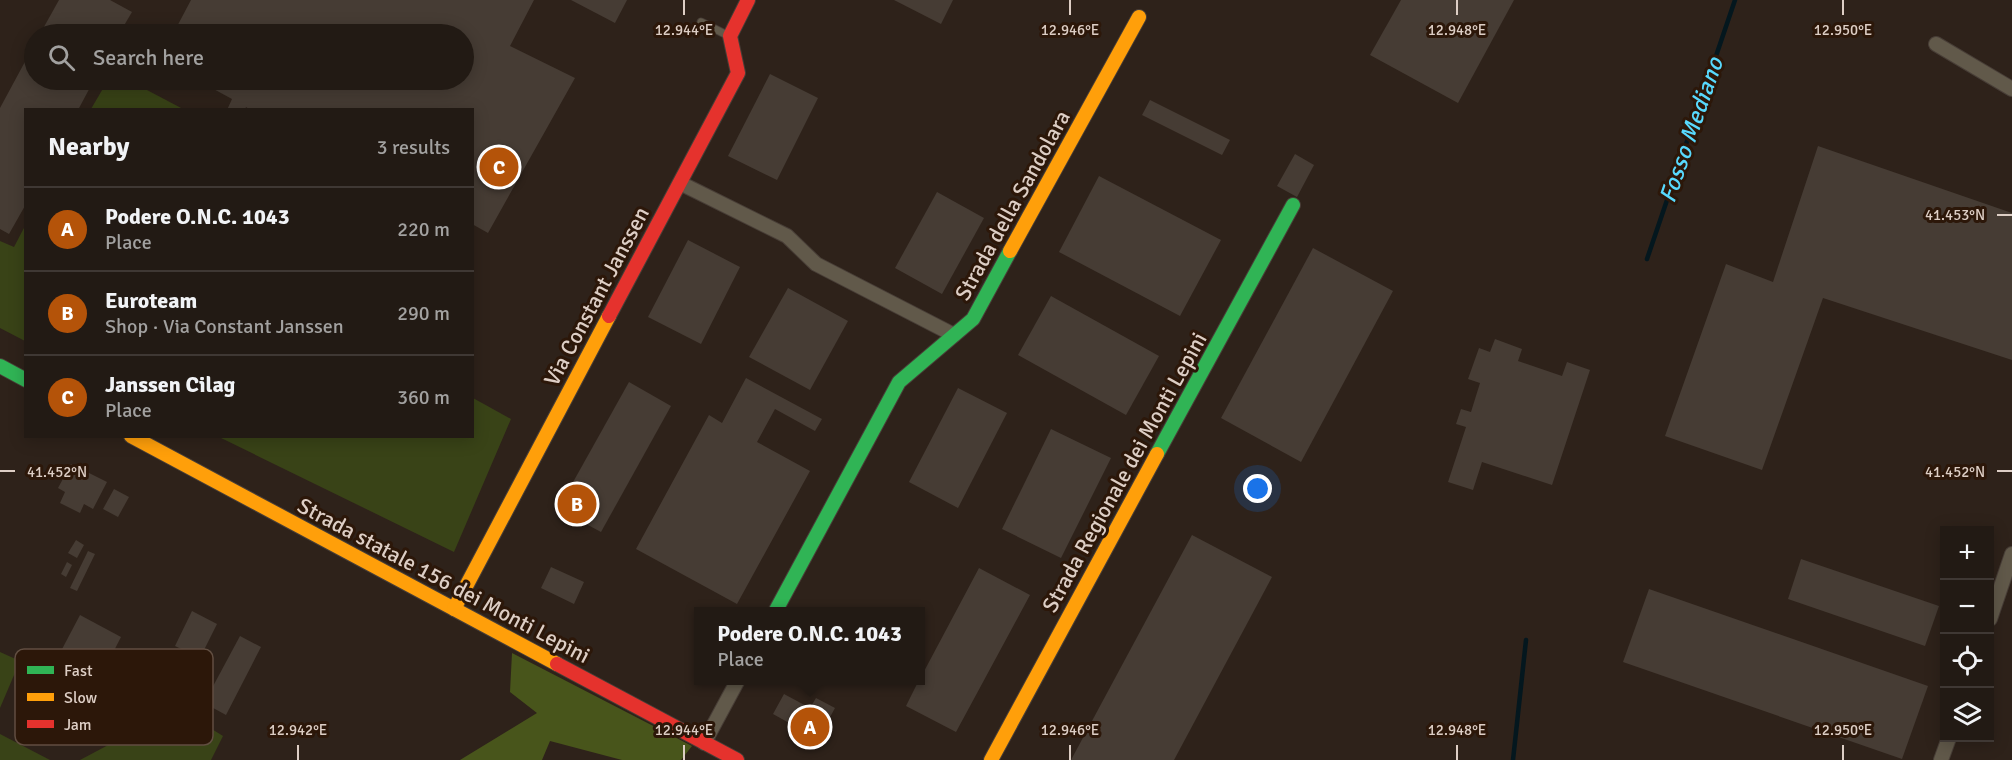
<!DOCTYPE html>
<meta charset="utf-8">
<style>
body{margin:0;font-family:Signika,sans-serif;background:#2e2722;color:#f1f3f6}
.controls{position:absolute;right:18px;bottom:18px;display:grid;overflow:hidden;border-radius:0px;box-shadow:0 3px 15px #0003}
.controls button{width:54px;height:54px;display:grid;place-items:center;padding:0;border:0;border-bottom:2px solid #3f3834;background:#221a14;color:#f1f3f6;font:30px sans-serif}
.you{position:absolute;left:1258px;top:489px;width:21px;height:21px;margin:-15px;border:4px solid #fff;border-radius:50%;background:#1a73e8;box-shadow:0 0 0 9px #1a73e833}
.badge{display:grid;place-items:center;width:39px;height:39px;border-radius:50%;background:#b45309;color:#fff;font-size:20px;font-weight:700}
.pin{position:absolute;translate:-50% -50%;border:3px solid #fff;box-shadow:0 2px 6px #0006}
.popup{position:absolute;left:694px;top:607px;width:231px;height:78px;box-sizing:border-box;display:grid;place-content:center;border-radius:0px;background:#221a14;filter:drop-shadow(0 2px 4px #0005);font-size:20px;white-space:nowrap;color:#a2a1a0}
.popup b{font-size:22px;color:#f1f3f6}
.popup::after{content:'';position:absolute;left:50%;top:100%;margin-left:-12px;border:12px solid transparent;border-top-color:#221a14}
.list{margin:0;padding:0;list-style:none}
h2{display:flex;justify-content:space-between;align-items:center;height:78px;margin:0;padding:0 24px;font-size:26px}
h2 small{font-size:20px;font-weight:400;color:#a2a1a0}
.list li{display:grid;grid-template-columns:39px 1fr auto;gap:18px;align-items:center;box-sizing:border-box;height:84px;padding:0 24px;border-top:2px solid #3f3834}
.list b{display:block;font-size:22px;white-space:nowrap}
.list p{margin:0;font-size:20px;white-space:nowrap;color:#a2a1a0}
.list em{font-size:20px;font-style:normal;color:#a2a1a0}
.icon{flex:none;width:33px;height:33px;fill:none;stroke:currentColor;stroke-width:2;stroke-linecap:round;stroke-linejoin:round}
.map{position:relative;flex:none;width:2012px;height:760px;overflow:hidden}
.search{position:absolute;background:#221a14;box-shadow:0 3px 15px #0003;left:24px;top:24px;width:450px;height:66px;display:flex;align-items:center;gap:15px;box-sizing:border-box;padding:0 21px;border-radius:33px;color:#a2a1a0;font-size:22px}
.panel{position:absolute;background:#221a14;box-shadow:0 3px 15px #0003;left:24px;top:108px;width:450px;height:330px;border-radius:0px}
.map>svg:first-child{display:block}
.green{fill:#394317}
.forest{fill:#48551b}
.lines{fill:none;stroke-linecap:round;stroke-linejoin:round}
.stream{stroke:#04171e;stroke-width:4.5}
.building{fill:#463c34}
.lane-casing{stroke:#483e37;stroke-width:9}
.street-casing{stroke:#483e37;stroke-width:16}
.fast-casing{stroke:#483e37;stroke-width:16}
.slow-casing{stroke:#483e37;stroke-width:16}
.jam-casing{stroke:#483e37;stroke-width:16}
.lane{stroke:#61594a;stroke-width:7}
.street{stroke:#61594a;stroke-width:14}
.fast{stroke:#30b455;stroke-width:14}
.slow{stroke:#ff9f0a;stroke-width:14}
.jam{stroke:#e5322d;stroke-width:14}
.ticks{fill:none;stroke:#ddcec5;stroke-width:2}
.labels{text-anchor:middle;stroke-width:6;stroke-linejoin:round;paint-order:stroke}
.street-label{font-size:22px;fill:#ddcec5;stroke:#2c1709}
.water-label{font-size:24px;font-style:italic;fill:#58d9fd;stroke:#2c1709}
.key{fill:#2c1709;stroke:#614e41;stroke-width:1.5}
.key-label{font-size:16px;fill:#ddcec5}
.ticks-label{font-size:15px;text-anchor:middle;fill:#ddcec5;stroke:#2c1709;stroke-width:6;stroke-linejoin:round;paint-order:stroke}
</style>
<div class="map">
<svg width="2012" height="760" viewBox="0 0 2012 760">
<rect width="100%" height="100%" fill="#2e221a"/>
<!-- green -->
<g class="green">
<path d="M108,80H128L183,109H91Z"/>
<path d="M25,226V341L0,328V241L14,247Z"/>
<path d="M473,398L511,419L454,552L219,437L472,436Z"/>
<path d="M0,652L20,661L0,708Z"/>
<path d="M178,708L223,736L211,760H80Z"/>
<path d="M0,734L50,760H0Z"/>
</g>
<!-- forest -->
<path class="forest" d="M512,653L692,746L681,760H622L550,741L542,760H460L537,713L510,692Z"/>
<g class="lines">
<!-- stream -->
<g class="stream">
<path d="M1647,259L1735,0"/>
<path d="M1513,760L1526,640"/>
</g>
</g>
<!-- building -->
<g class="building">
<path d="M59,0H110L132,12L119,34H40Z"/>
<path d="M191,0H534L510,46L575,78L488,233L472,224V110H250L246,107L245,110H227L232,99L197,80H464V34H173Z"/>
<path d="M571,0H627L615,23Z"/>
<path d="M894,0H953L941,24Z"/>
<path d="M1401,0H1514L1458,103L1370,55Z"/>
<path d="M34,45V80H94L78,110H26V204L9,234L0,229V108Z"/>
<path d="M770,74L818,98L777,180L728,156Z"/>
<path d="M1150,100L1230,140L1222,155L1142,115Z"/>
<path d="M1818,146L2012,213V360L1823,298L1762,470L1665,436L1726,264L1773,282Z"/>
<path d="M1295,154L1314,165L1297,197L1277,186Z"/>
<path d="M1099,176L1221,240L1180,316L1059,252Z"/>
<path d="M937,192L984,218L942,294L895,268Z"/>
<path d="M688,240L740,267L701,344L648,317Z"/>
<path d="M1313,248L1393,291L1301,462L1221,418Z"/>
<path d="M788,288L848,321L810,390L749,357Z"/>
<path d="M1051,296L1159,356L1126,415L1018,355Z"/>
<path d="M1495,339L1522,349L1518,361L1562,376L1567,362L1590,370L1552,485L1482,462L1473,490L1448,482L1466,427L1456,424L1461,409L1471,412L1480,383L1468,379L1479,348L1490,352Z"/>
<path d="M746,378L822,419L815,431L775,409L757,442L810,471L737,604L636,549L709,415L722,423Z"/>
<path d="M629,382L671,406L601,532L558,509Z"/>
<path d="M958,388L1007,413L958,508L909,482Z"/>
<path d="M1051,429L1111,458L1061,558L1002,529Z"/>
<path d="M71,464L107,482L93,509L84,504L80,513L60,503L65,492L58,488Z"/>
<path d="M114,489L129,497L118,517L103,509Z"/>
<path d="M1192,535L1272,577L1174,760H1071Z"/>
<path d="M76,540L84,545L77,558L68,553Z"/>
<path d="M88,551L95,554L77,591L70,588Z"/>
<path d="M1801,559L1939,606L1925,646L1788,599Z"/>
<path d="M67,562L72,565L66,577L61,574Z"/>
<path d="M551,567L584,582L574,604L541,588Z"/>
<path d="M979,568L1030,595L956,732L906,706L919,680H921V677Z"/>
<path d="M1649,589L1928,686L1902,759L1623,662Z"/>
<path d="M192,611L217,624L200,658L175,646Z"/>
<path d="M80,615L121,637L83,711L41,689Z"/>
<path d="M240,636L261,647L226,715L204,703Z"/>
<path d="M784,694L810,708L816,698L835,708L818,739L773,714Z"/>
</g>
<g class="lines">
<defs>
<path id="lane" d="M701,22L727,35"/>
<g id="street">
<path d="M1936,44L2012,89"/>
<path d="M680,183L787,236L816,264L954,335"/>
<path d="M1990,619L2012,554"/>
<path d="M704,743L738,680"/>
<path d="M1941,760L1949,738"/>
</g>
<g id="fast">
<path d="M0,366L26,380"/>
<path d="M1157,454L1293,205"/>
<path d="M775,612L899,382L973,319L1010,251"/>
</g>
<g id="slow">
<path d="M1010,251L1139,17"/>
<path d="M131,436L557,664"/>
<path d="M454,609L609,316"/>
<path d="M991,760L1157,454"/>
</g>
<g id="jam">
<path d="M609,316L738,73L730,36L748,0"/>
<path d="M557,664L737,760"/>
</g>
</defs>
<!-- lane casing -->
<use href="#lane" class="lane-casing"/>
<!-- street casing -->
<use href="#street" class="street-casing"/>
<!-- fast casing -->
<use href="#fast" class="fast-casing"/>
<!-- slow casing -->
<use href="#slow" class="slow-casing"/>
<!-- jam casing -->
<use href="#jam" class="jam-casing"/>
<!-- lane -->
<use href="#lane" class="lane"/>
<!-- street -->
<use href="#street" class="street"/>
<!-- fast -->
<use href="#fast" class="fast"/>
<!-- slow -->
<use href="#slow" class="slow"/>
<!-- jam -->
<use href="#jam" class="jam"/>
</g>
<!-- ticks -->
<path class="ticks" d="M684,0V15M1070,0V15M1457,0V15M1843,0V15M1997,215H2012M0,471H15M1997,471H2012M298,745V760M684,745V760M1070,745V760M1457,745V760M1843,745V760"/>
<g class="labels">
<!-- street labels -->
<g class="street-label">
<text transform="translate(1012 205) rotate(-61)" y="8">Strada della Sandolara</text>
<text transform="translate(596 296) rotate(-62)" y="8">Via Constant Janssen</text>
<text transform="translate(1124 472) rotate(-61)" y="8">Strada Regionale dei Monti Lepini</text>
<text transform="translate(444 580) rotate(28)" y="8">Strada statale 156 dei Monti Lepini</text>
</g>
<!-- water labels -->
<g class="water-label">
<text transform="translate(1691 130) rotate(-71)" y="8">Fosso Mediano</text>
</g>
</g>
<!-- legend -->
<rect x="15" y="649" width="198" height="96" rx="9" class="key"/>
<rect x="27" y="666" width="27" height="8" fill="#30b455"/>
<rect x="27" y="693" width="27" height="8" fill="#ff9f0a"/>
<rect x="27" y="720" width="27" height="8" fill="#e5322d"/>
<g class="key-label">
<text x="64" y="676">Fast</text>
<text x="64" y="703">Slow</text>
<text x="64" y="730">Jam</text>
</g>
<g class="ticks-label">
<text x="684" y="35">12.944°E</text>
<text x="1070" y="35">12.946°E</text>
<text x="1457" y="35">12.948°E</text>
<text x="1843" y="35">12.950°E</text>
<text x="1955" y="220">41.453°N</text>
<text x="57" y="477">41.452°N</text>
<text x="1955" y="477">41.452°N</text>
<text x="298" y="735">12.942°E</text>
<text x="684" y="735">12.944°E</text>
<text x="1070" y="735">12.946°E</text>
<text x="1457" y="735">12.948°E</text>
<text x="1843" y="735">12.950°E</text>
</g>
</svg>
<div class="controls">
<button>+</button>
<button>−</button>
<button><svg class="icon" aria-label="locate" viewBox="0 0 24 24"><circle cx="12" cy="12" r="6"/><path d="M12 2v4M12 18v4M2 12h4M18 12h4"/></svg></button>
<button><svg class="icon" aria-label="layers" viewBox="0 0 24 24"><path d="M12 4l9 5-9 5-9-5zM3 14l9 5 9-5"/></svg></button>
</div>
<div class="you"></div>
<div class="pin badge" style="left:810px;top:727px">A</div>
<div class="popup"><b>Podere O.N.C. 1043</b>Place</div>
<div class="pin badge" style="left:577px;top:504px">B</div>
<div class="pin badge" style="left:499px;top:167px">C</div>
<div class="search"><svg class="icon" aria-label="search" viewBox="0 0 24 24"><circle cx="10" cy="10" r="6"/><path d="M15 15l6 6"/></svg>Search here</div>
<section class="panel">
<h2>Nearby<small>3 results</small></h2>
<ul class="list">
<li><span class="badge">A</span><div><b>Podere O.N.C. 1043</b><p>Place</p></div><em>220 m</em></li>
<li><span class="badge">B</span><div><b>Euroteam</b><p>Shop · Via Constant Janssen</p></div><em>290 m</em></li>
<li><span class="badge">C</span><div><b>Janssen Cilag</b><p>Place</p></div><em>360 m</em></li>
</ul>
</section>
</div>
